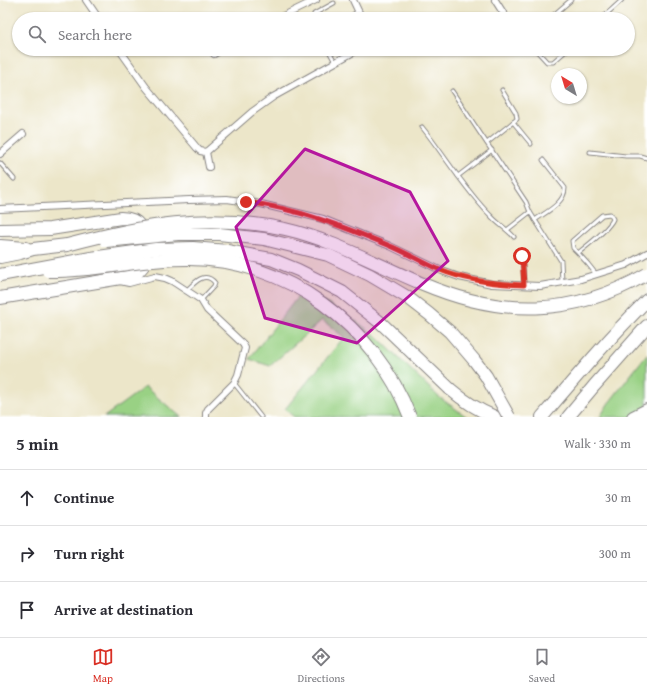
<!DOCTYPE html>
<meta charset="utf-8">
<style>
body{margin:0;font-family:"Gentium Book Plus",serif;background:#f7f7f7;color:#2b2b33}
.compass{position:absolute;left:551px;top:68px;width:36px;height:36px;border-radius:50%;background:#fff;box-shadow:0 1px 3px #0004;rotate:322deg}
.stop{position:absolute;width:12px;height:12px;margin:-9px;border:3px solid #d93025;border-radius:50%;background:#fff}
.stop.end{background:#d93025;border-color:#fff;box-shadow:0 1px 4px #0008}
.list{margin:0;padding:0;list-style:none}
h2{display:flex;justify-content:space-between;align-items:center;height:52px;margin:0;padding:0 16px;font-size:17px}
h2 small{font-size:13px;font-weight:400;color:#7c7c81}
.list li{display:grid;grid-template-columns:26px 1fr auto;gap:12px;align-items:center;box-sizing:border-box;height:56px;padding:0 16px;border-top:1px solid #e1e1e2}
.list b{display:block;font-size:15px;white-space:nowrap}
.list em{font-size:13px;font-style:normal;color:#7c7c81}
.icon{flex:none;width:22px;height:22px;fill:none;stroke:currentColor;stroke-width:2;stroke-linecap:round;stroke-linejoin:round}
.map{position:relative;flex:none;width:647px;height:417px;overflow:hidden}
.search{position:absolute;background:#fff;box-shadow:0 1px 3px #0004;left:12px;right:12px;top:12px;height:44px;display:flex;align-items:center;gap:10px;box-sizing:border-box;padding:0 14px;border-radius:22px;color:#7c7c81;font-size:15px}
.sheet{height:220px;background:#fff}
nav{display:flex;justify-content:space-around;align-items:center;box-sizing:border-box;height:56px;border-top:1px solid #e1e1e2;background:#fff;font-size:11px;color:#7c7c81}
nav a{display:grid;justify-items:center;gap:2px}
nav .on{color:#d93025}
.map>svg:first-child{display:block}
.green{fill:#99d184;stroke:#5e7a60}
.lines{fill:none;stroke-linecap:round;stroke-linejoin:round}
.service-casing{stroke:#878482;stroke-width:5}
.minor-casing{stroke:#878482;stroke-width:8}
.motorway-casing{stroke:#878482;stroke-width:14}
.service{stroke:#fff;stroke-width:3}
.minor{stroke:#fff;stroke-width:6}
.motorway{stroke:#fff;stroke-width:12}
.motorway-bridge-casing{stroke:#878482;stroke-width:14;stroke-linecap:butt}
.motorway-bridge{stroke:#fff;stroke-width:12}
.route{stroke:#d93025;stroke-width:5}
.marked{fill:#b5179e;fill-opacity:0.2;stroke:#b5179e;stroke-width:3;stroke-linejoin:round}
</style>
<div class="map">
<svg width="647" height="417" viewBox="0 0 647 417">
<rect width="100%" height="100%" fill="#fff"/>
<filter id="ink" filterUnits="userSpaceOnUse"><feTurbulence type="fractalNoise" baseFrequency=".025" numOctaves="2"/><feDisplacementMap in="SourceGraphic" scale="8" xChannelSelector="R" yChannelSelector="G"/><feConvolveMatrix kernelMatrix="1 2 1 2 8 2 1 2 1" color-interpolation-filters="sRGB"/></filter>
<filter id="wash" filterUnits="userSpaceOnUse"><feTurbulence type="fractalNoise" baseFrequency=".012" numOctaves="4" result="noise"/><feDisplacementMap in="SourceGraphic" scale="16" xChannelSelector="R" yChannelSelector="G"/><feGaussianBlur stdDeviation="0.9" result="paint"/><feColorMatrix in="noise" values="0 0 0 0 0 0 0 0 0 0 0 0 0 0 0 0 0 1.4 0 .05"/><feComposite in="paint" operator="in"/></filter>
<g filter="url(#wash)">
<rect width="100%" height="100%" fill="#ece6c9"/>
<!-- green -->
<g class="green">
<path d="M303,290L349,316L375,335L439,397L467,417H294L285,409L344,337L322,320L270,366L249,359Z"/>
<path d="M647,354V417H600L608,404Z"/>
<path d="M145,387L181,417H104Z"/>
</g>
</g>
<g filter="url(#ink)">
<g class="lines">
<defs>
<g id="service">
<path d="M315,19L314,14L334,3"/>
<path d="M347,19L358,11"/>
<path d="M549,19L571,0"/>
<path d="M601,19L622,0"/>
<path d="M328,49L335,62"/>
<path d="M535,49L547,62H553L568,49"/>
<path d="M452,91L526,202L530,212L561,261L562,282"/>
<path d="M513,122L531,144"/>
<path d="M422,127C445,156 465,190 491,216C498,224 507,229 514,237"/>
<path d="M487,143L517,119L516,113L502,90"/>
<path d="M590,152L626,156H640L647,158"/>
<path d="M0,163L14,179"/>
<path d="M458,176L492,150"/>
<path d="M535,220C546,212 565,203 565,188L543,160"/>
<path d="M507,230L530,212"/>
<path d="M521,252L523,266L524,285"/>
<path d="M578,253L573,248L572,241L602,215L610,214L613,219C609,229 587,246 578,253L588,264L596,274"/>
<path d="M186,291C194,283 205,270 215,283L214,286L201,300"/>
<path d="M234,383L261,417"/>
</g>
<g id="minor">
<path d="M86,0L99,19"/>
<path d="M353,0L362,19"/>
<path d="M495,0L507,19"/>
<path d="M277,19L316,0"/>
<path d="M119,49L146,87L197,148L200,151L206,152L252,112L273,97L359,49"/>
<path d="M214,54L222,49"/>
<path d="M206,152L209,167"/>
<path d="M0,154L23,134"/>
<path d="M0,209L189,200L227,199L261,204L323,219L390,246L442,271L459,277L492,284L540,286L581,279L626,265L647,253"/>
<path d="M120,281L129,283L155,276L165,278L172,281L201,300L207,310L243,344L245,348L238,375L234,383L208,409L206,413V417"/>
</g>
<g id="motorway">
<path d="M0,230L50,229L121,218C128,218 135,219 140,226L143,266L136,274L127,277L0,298"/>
<path d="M0,246L26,248"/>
<path d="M0,257L20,253L33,249L67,245"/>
<path d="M450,389C464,401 478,410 495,417"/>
<path d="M542,417C576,377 610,337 647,300"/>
<path d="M568,417L594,386L647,326"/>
<path d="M633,417L647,410"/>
</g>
</defs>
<!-- service casing -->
<use href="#service" class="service-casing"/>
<!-- minor casing -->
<use href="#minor" class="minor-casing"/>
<!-- motorway casing -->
<use href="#motorway" class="motorway-casing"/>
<!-- service -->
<use href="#service" class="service"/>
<!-- minor -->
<use href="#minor" class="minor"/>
<!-- motorway -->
<use href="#motorway" class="motorway"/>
<defs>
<g id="motorway-bridge">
<path d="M106,241L178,234H219L264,239L328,255L370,275L407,297L429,314L450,332L474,360L486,376L509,417"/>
<path d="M67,245C143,225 206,212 285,229C334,240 377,265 423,284C501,317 573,317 647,274"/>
<path d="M48,271C95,272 140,259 187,259C286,258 375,326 410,417"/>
<path d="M0,275L91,258L156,249L193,248L227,251L271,259L298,270L342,292L381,323L450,389"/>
</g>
</defs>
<!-- motorway-bridge casing -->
<use href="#motorway-bridge" class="motorway-bridge-casing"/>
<!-- motorway-bridge -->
<use href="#motorway-bridge" class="motorway-bridge"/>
</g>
</g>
<g class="lines" filter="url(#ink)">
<!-- route -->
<path class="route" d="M246,202C295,208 342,226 388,245C406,252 423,263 440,270C467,281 495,284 524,285L522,256"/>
</g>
<!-- marked area -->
<path class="marked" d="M305,149L410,192L448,261L357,343L265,318L236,227Z"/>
</svg>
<svg class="compass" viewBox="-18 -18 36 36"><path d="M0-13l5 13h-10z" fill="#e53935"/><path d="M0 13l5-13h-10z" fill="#7c7c81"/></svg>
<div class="stop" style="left:522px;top:256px"></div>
<div class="stop end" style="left:246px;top:202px"></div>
<div class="search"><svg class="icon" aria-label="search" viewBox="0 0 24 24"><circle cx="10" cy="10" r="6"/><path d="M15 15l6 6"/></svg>Search here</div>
</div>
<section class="sheet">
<h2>5 min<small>Walk · 330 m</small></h2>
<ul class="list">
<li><svg class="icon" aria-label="ahead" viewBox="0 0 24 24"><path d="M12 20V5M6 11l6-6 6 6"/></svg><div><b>Continue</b></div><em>30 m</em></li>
<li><svg class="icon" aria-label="right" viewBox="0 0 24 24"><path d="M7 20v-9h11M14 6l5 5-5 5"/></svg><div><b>Turn right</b></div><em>300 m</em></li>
<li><svg class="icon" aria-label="arrive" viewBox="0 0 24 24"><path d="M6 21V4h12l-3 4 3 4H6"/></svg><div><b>Arrive at destination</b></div></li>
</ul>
</section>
<nav>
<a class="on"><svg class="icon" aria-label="map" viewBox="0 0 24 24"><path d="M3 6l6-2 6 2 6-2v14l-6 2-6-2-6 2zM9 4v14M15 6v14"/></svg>Map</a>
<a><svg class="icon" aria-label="directions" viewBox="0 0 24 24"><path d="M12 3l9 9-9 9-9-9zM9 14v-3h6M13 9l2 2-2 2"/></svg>Directions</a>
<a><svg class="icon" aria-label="saved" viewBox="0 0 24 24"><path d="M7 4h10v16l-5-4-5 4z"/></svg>Saved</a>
</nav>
